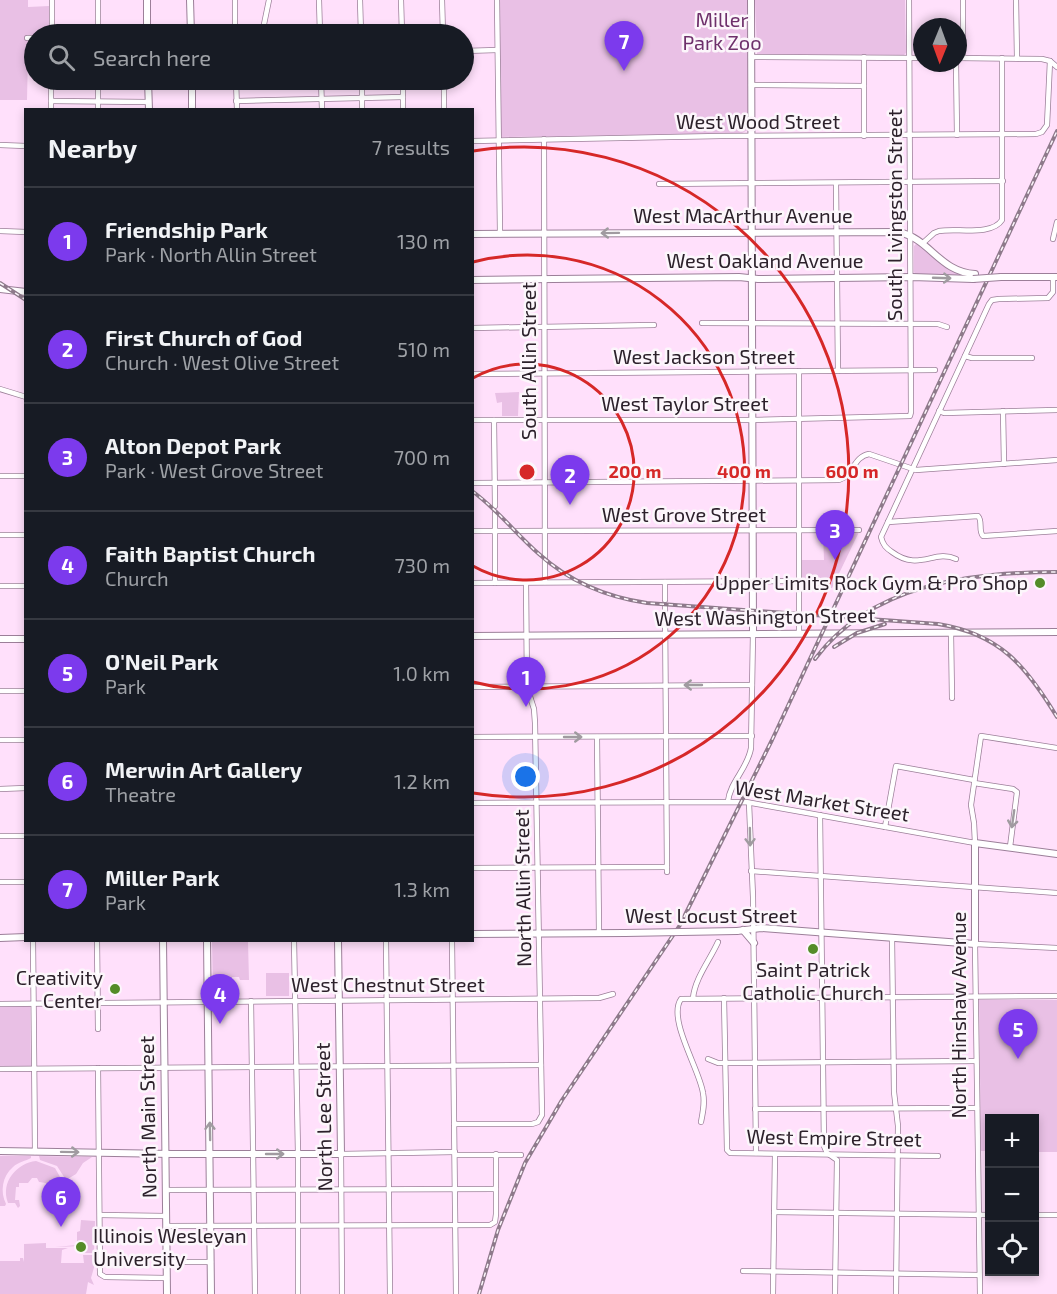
<!DOCTYPE html>
<meta charset="utf-8">
<style>
body{margin:0;font-family:"Exo 2",sans-serif;background:#20242c;color:#f1f3f6}
.controls{position:absolute;right:18px;bottom:18px;display:grid;overflow:hidden;border-radius:0px;box-shadow:0 3px 9px #0003}
.controls button{width:54px;height:54px;display:grid;place-items:center;padding:0;border:0;border-bottom:2px solid #363941;background:#171b24;color:#f1f3f6;font:30px sans-serif}
.compass{position:absolute;left:913px;top:18px;width:54px;height:54px;border-radius:50%;background:#171b24;box-shadow:0 3px 9px #0003;rotate:181deg}
.you{position:absolute;left:526px;top:777px;width:21px;height:21px;margin:-15px;border:4px solid #fff;border-radius:50%;background:#1a73e8;box-shadow:0 0 0 9px #1a73e833}
.badge{display:grid;place-items:center;width:39px;height:39px;border-radius:50%;background:#7c3aed;color:#fff;font-size:20px;font-weight:700}
.pin{position:absolute;translate:-50% -50px;filter:drop-shadow(0 2px 3px #0008)}
.pin::after{content:'';position:absolute;top:32px;width:21px;height:18px;background:inherit;clip-path:polygon(0 0,100% 0,50% 100%)}
.list{margin:0;padding:0;list-style:none}
h2{display:flex;justify-content:space-between;align-items:center;height:78px;margin:0;padding:0 24px;font-size:26px}
h2 small{font-size:20px;font-weight:400;color:#9ea1a6}
.list li{display:grid;grid-template-columns:39px 1fr auto;gap:18px;align-items:center;box-sizing:border-box;height:108px;padding:0 24px;border-top:2px solid #363941}
.list b{display:block;font-size:22px;white-space:nowrap}
.list p{margin:0;font-size:20px;white-space:nowrap;color:#9ea1a6}
.list em{font-size:20px;font-style:normal;color:#9ea1a6}
.icon{flex:none;width:33px;height:33px;fill:none;stroke:currentColor;stroke-width:2;stroke-linecap:round;stroke-linejoin:round}
.map{position:relative;flex:none;width:1057px;height:1294px;overflow:hidden}
.search{position:absolute;background:#171b24;box-shadow:0 3px 9px #0003;left:24px;top:24px;width:450px;height:66px;display:flex;align-items:center;gap:15px;box-sizing:border-box;padding:0 21px;border-radius:33px;color:#9ea1a6;font-size:22px}
.panel{position:absolute;background:#171b24;box-shadow:0 3px 9px #0003;left:24px;top:108px;width:450px;height:834px;border-radius:0px}
.map>svg:first-child{display:block}
.green{fill:#e9c0e5}
.lines{fill:none;stroke-linecap:round;stroke-linejoin:round}
.minor-casing{stroke:#9c7f99;stroke-width:6}
.major-casing{stroke:#9c7f99;stroke-width:8}
.minor{stroke:#fff;stroke-width:4.5}
.major{stroke:#fff;stroke-width:6}
.rail-casing{stroke:#8e7a8b;stroke-width:4}
.rail{stroke:#fcf6fb;stroke-width:1.5;stroke-dasharray:4.5;stroke-linecap:butt}
.major-bridge-casing{stroke:#9c7f99;stroke-width:8;stroke-linecap:butt}
.major-bridge{stroke:#fff;stroke-width:6}
.oneway{stroke:#a09ba0}
.ring{fill:none;stroke:#d62828;stroke-width:3}
.poi-dot{fill:#548c28;stroke:#fcf6fb;stroke-width:2}
.labels{text-anchor:middle;stroke-width:5;stroke-linejoin:round;paint-order:stroke}
.park-label{font-size:20px;fill:#6e306b;stroke:#fcf6fb}
.street-label{font-size:20px;fill:#2c212b;stroke:#fcf6fb}
.poi-label{font-size:20px;fill:#2c212b;stroke:#fcf6fb;text-anchor:end}
.centre{fill:#d62828;stroke:#fcf6fb;stroke-width:3}
.ring-label{font-size:18px;text-anchor:middle;font-weight:bold;fill:#d62828;stroke:#fcf6fb;stroke-width:5;stroke-linejoin:round;paint-order:stroke}
</style>
<div class="map">
<svg width="1057" height="1294" viewBox="0 0 1057 1294">
<rect width="100%" height="100%" fill="#ffe0fb"/>
<!-- green -->
<g class="green">
<path d="M0,0H28V7L49,6V34L31,36V55H28L27,100H0Z"/>
<path d="M500,0H748V130L742,133L502,137L501,135Z"/>
<path d="M755,0H905L906,53L904,55L757,54Z"/>
<path d="M916,244H920C934,257 946,272 966,276L916,275L914,272V246Z"/>
<path d="M519,392L518,416H502V402L497,403L495,393Z"/>
<path d="M859,532L832,588H802V560H824L823,533Z"/>
<path d="M212,942H248L249,980H240L239,977H232L230,985L234,988V996L213,997Z"/>
<rect x="266" y="973" width="23" height="23"/>
<path d="M979,1000H1057V1152H1035L1034,1118H990L989,1151H981Z"/>
<path d="M0,1006H30L31,1066H0Z"/>
<path d="M0,1156H31V1158C26,1161 18,1162 13,1167C2,1176 0,1192 6,1204L5,1206H0Z"/>
<path d="M39,1156L92,1157L83,1163L76,1174L66,1180L57,1166L40,1160Z"/>
<path d="M36,1161L55,1168L64,1184L53,1183L46,1186V1183L39,1182L37,1178H32L28,1183H19V1187H16L15,1200H19L20,1206L18,1208L15,1203H8C0,1182 17,1163 36,1161Z"/>
<path d="M81,1220L95,1221L94,1253H82V1246L55,1247L77,1245V1232L80,1231Z"/>
<path d="M46,1243V1248H68L62,1250L61,1263H84L83,1255H94L95,1264L91,1278L94,1285L88,1282L86,1294H0V1261H20V1258H23L24,1262V1244Z"/>
</g>
<g class="lines">
<defs>
<g id="minor">
<path d="M235,0V34"/>
<path d="M319,0L320,34"/>
<path d="M360,0L361,34"/>
<path d="M401,0L402,34"/>
<path d="M442,0L443,34"/>
<path d="M497,0L500,234"/>
<path d="M963,0V58"/>
<path d="M1016,0L1017,58"/>
<path d="M52,34V0"/>
<path d="M98,34V0"/>
<path d="M197,34L320,33"/>
<path d="M262,34L269,0"/>
<path d="M27,38H34"/>
<path d="M464,51L497,50"/>
<path d="M751,57L922,58"/>
<path d="M864,57V136"/>
<path d="M958,58L1042,59L1050,61L1057,67"/>
<path d="M956,63L957,135"/>
<path d="M236,80L237,110"/>
<path d="M321,80L322,110"/>
<path d="M362,80V110"/>
<path d="M403,80V110"/>
<path d="M444,80V110"/>
<path d="M751,85L864,86"/>
<path d="M51,101L148,102"/>
<path d="M236,101L403,97"/>
<path d="M51,110V80"/>
<path d="M98,110V80"/>
<path d="M544,139L545,582"/>
<path d="M472,141L720,136L1036,134L1042,132L1047,125L1050,61"/>
<path d="M0,145L26,146"/>
<path d="M659,184L1003,181"/>
<path d="M836,184L838,371"/>
<path d="M0,231L26,232"/>
<path d="M1053,239L1057,222"/>
<path d="M923,243L934,233L939,231C957,228 992,236 1002,220V58"/>
<path d="M702,323L938,324L947,327"/>
<path d="M472,328L654,325"/>
<path d="M965,356L972,358H1032"/>
<path d="M472,374L935,370"/>
<path d="M0,389L26,397"/>
<path d="M939,411L944,413L1057,410"/>
<path d="M1003,411L1004,464"/>
<path d="M472,420H752L910,416L911,412L909,0"/>
<path d="M494,420L495,506"/>
<path d="M0,476H26"/>
<path d="M472,483L839,480C854,475 853,457 869,454L916,470L1057,460"/>
<path d="M495,513V583"/>
<path d="M888,522L978,516C983,521 978,531 983,536L1057,531"/>
<path d="M472,531L859,530"/>
<path d="M0,535H26"/>
<path d="M956,559C934,549 919,572 892,552C886,548 883,545 881,537L989,304L992,300L999,299L1048,298L1053,292V277"/>
<path d="M665,582V600"/>
<path d="M472,583L799,581"/>
<path d="M0,586H26"/>
<path d="M665,606L667,872"/>
<path d="M799,632V371"/>
<path d="M951,633L952,698"/>
<path d="M472,687L752,685"/>
<path d="M0,691H26"/>
<path d="M472,737L752,736"/>
<path d="M597,737L599,933"/>
<path d="M0,740H26"/>
<path d="M974,783L1013,789L1017,792L1010,847"/>
<path d="M0,789L26,788"/>
<path d="M728,801C730,782 748,768 751,748L753,633"/>
<path d="M472,803L746,802L975,843L974,823L971,805L981,736L1057,748"/>
<path d="M749,803L753,897L756,1153"/>
<path d="M820,815L824,1146L827,1153L837,1160L835,1294"/>
<path d="M885,827L896,766L974,780"/>
<path d="M0,836H26"/>
<path d="M472,868L667,867"/>
<path d="M751,871L1057,893"/>
<path d="M0,882H26"/>
<path d="M892,938L894,1092L898,1126L896,1294"/>
<path d="M33,940L35,1152"/>
<path d="M97,940L98,1029"/>
<path d="M294,940L298,1154V1294"/>
<path d="M386,940L390,1294"/>
<path d="M452,940L456,1294"/>
<path d="M693,998C695,978 710,960 718,942"/>
<path d="M724,998L727,1150L730,1153L938,1156"/>
<path d="M251,1001L255,1294"/>
<path d="M0,1004L599,998L613,994"/>
<path d="M708,1059L718,1063L976,1061"/>
<path d="M98,1068L100,1274L105,1277L167,1278"/>
<path d="M0,1069L541,1065"/>
<path d="M755,1109L977,1108"/>
<path d="M701,1122C703,1112 705,1103 703,1093C700,1070 667,1019 681,999L1057,996"/>
<path d="M454,1124H532L538,1122L542,1115L535,723L534,709L527,687L526,582"/>
<path d="M455,1155H521"/>
<path d="M166,1190L496,1189"/>
<path d="M774,1212L990,1215"/>
<path d="M100,1215L166,1216"/>
<path d="M1034,1215H1057"/>
<path d="M166,1226L490,1225L495,1222L496,1214V1154"/>
<path d="M166,1262H211"/>
<path d="M743,1271L979,1275"/>
<path d="M342,1294L341,1154L455,1152"/>
<path d="M773,1294L775,1154"/>
<path d="M980,1294L975,944L1057,948"/>
</g>
<g id="major">
<path d="M147,0V34"/>
<path d="M190,0L191,34"/>
<path d="M751,0L753,633"/>
<path d="M148,80L149,110"/>
<path d="M192,80V110"/>
<path d="M472,234L898,232C930,238 939,272 975,274"/>
<path d="M1001,277H1057"/>
<path d="M472,280L739,277L758,279L912,277L973,279"/>
<path d="M0,289L26,292"/>
<path d="M472,636L1057,632"/>
<path d="M0,639H26"/>
<path d="M743,930L754,943"/>
<path d="M737,931L761,928L975,944V843L1057,854"/>
<path d="M472,934L625,933"/>
<path d="M0,938L26,937"/>
<path d="M163,940L167,1294"/>
<path d="M207,940L211,1294"/>
<path d="M0,1151L172,1154H341L338,940"/>
</g>
</defs>
<!-- minor casing -->
<use href="#minor" class="minor-casing"/>
<!-- major casing -->
<use href="#major" class="major-casing"/>
<!-- minor -->
<use href="#minor" class="minor"/>
<!-- major -->
<use href="#major" class="major"/>
<defs>
<g id="rail">
<path d="M0,283L26,300"/>
<path d="M472,491C497,509 516,534 539,554C570,582 606,597 647,603L938,624C1000,634 1026,666 1057,717"/>
<path d="M834,647L857,633L885,624"/>
<path d="M815,659C871,584 971,572 1057,572"/>
<path d="M479,1294L498,1230L525,1163L562,1100L680,925L772,740L1057,131"/>
</g>
</defs>
<!-- rail casing -->
<use href="#rail" class="rail-casing"/>
<!-- rail -->
<use href="#rail" class="rail"/>
<defs>
<g id="major-bridge">
<path d="M973,279L1001,277"/>
<path d="M625,933L737,931"/>
</g>
</defs>
<!-- major-bridge casing -->
<use href="#major-bridge" class="major-bridge-casing"/>
<!-- major-bridge -->
<use href="#major-bridge" class="major-bridge"/>
</g>
<!-- one-way arrows -->
<defs><path id="oneway-shaft" d="M-6 0H5M1.5-3L5.5 0L1.5 3" fill="none" stroke-width="1.6" stroke-linecap="round" stroke-linejoin="round" transform="scale(1.5)"/></defs>
<g class="oneway">
<use href="#oneway-shaft" transform="translate(610 233) rotate(179)"/>
<use href="#oneway-shaft" transform="translate(942 278) rotate(2)"/>
<use href="#oneway-shaft" transform="translate(693 685) rotate(180)"/>
<use href="#oneway-shaft" transform="translate(573 737)"/>
<use href="#oneway-shaft" transform="translate(1013 819) rotate(98)"/>
<use href="#oneway-shaft" transform="translate(750 837) rotate(89)"/>
<use href="#oneway-shaft" transform="translate(210 1131) rotate(-91)"/>
<use href="#oneway-shaft" transform="translate(70 1152) rotate(1)"/>
<use href="#oneway-shaft" transform="translate(275 1154)"/>
</g>
<!-- distance rings -->
<g class="ring">
<path d="M473 378A108 108 0 1 1 473 566"/>
<path d="M473 262A217 217 0 1 1 473 682"/>
<path d="M473 151A325 325 0 1 1 473 793"/>
</g>
<!-- markers -->
<g class="poi-dot">
<circle cx="1040" cy="583" r="6"/>
<circle cx="813" cy="949" r="6"/>
<circle cx="115" cy="989" r="6"/>
<circle cx="81" cy="1247" r="6"/>
</g>
<g class="labels">
<!-- park labels -->
<g class="park-label">
<text x="722" y="27">Miller<tspan x="722" dy="23">Park Zoo</tspan></text>
</g>
<!-- street labels -->
<g class="street-label">
<text x="758" y="129">West Wood Street</text>
<text transform="translate(895 215) rotate(-90)" y="7">South Livingston Street</text>
<text x="743" y="223">West MacArthur Avenue</text>
<text x="765" y="268">West Oakland Avenue</text>
<text x="704" y="364">West Jackson Street</text>
<text transform="translate(529 361) rotate(-90)" y="7">South Allin Street</text>
<text x="685" y="411">West Taylor Street</text>
<text x="684" y="522">West Grove Street</text>
<text transform="translate(765 617) rotate(-1)" y="7">West Washington Street</text>
<text transform="translate(822 801) rotate(9)" y="7">West Market Street</text>
<text transform="translate(523 888) rotate(-91)" y="7">North Allin Street</text>
<text x="711" y="923">West Locust Street</text>
<text x="388" y="992">West Chestnut Street</text>
<text transform="translate(959 1015) rotate(-90)" y="7">North Hinshaw Avenue</text>
<text transform="translate(148 1117) rotate(-91)" y="7">North Main Street</text>
<text transform="translate(324 1117) rotate(-91)" y="7">North Lee Street</text>
<text transform="translate(834 1138) rotate(1)" y="7">West Empire Street</text>
</g>
<!-- poi labels -->
<g class="poi-label">
<text x="1028" y="590">Upper Limits Rock Gym &amp; Pro Shop</text>
<text x="813" y="977" text-anchor="middle">Saint Patrick<tspan x="813" dy="23">Catholic Church</tspan></text>
<text x="103" y="985">Creativity<tspan x="103" dy="23">Center</tspan></text>
<text x="93" y="1243" text-anchor="start">Illinois Wesleyan<tspan x="93" dy="23">University</tspan></text>
</g>
</g>
<circle cx="527" cy="472" r="9" class="centre"/>
<g class="ring-label">
<text x="635" y="478">200 m</text>
<text x="744" y="478">400 m</text>
<text x="852" y="478">600 m</text>
</g>
</svg>
<div class="controls">
<button>+</button>
<button>−</button>
<button><svg class="icon" aria-label="locate" viewBox="0 0 24 24"><circle cx="12" cy="12" r="6"/><path d="M12 2v4M12 18v4M2 12h4M18 12h4"/></svg></button>
</div>
<svg class="compass" viewBox="-18 -18 36 36"><path d="M0-13l5 13h-10z" fill="#e53935"/><path d="M0 13l5-13h-10z" fill="#9ea1a6"/></svg>
<div class="you"></div>
<div class="pin badge" style="left:526px;top:707px">1</div>
<div class="pin badge" style="left:570px;top:505px">2</div>
<div class="pin badge" style="left:835px;top:560px">3</div>
<div class="pin badge" style="left:220px;top:1024px">4</div>
<div class="pin badge" style="left:1018px;top:1059px">5</div>
<div class="pin badge" style="left:61px;top:1227px">6</div>
<div class="pin badge" style="left:624px;top:71px">7</div>
<div class="search"><svg class="icon" aria-label="search" viewBox="0 0 24 24"><circle cx="10" cy="10" r="6"/><path d="M15 15l6 6"/></svg>Search here</div>
<section class="panel">
<h2>Nearby<small>7 results</small></h2>
<ul class="list">
<li><span class="badge">1</span><div><b>Friendship Park</b><p>Park · North Allin Street</p></div><em>130 m</em></li>
<li><span class="badge">2</span><div><b>First Church of God</b><p>Church · West Olive Street</p></div><em>510 m</em></li>
<li><span class="badge">3</span><div><b>Alton Depot Park</b><p>Park · West Grove Street</p></div><em>700 m</em></li>
<li><span class="badge">4</span><div><b>Faith Baptist Church</b><p>Church</p></div><em>730 m</em></li>
<li><span class="badge">5</span><div><b>O'Neil Park</b><p>Park</p></div><em>1.0 km</em></li>
<li><span class="badge">6</span><div><b>Merwin Art Gallery</b><p>Theatre</p></div><em>1.2 km</em></li>
<li><span class="badge">7</span><div><b>Miller Park</b><p>Park</p></div><em>1.3 km</em></li>
</ul>
</section>
</div>
